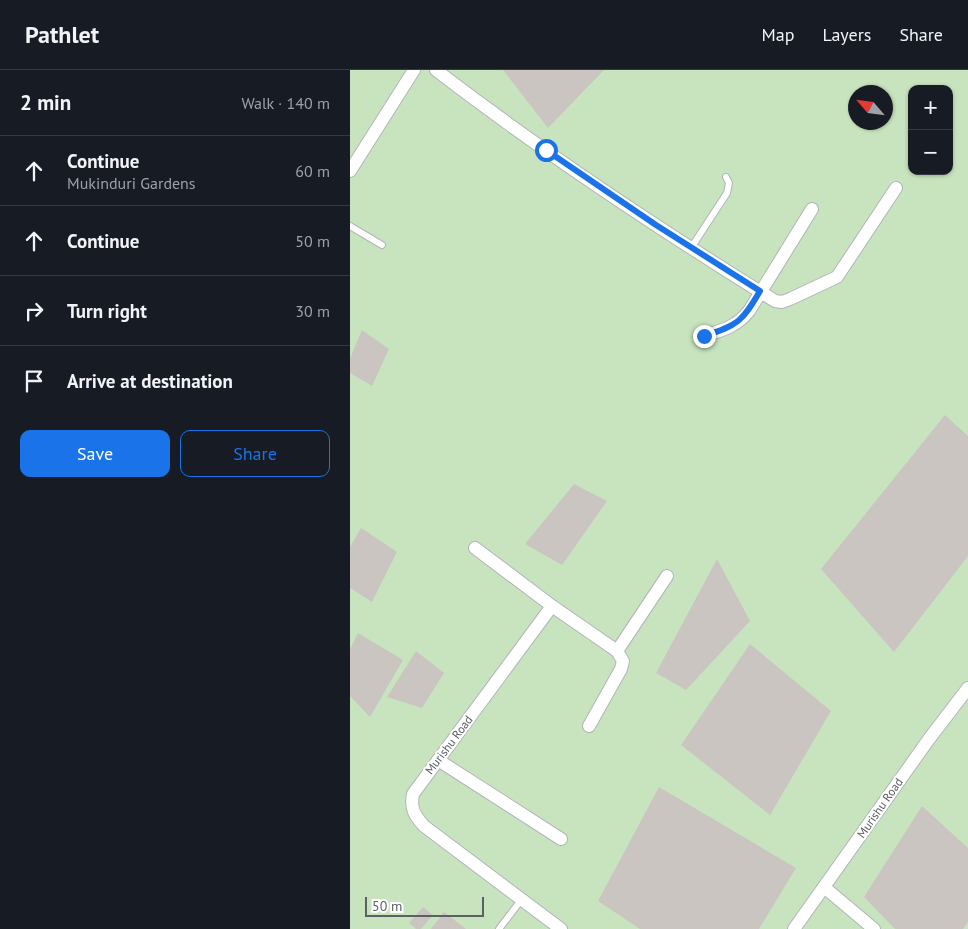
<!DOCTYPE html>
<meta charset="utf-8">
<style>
body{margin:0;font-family:"PT Sans",sans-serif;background:#242831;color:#f1f3f6}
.controls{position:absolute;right:15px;top:15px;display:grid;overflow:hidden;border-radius:10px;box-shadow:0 1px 4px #0004}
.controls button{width:45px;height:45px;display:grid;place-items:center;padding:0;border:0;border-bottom:1px solid #363941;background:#171b24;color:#f1f3f6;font:25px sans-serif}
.compass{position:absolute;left:498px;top:15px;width:45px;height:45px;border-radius:50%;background:#171b24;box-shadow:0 1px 4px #0004;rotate:298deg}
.scale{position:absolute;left:15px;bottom:12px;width:119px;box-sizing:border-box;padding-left:5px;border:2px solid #5b6063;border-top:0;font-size:14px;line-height:18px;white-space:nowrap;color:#5b6063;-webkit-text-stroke:4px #fff;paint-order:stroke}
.stop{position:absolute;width:15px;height:15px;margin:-11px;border:4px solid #1a73e8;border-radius:50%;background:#fff}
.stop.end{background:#1a73e8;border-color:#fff;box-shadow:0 1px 5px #0008}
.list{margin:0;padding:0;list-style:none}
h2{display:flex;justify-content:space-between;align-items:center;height:65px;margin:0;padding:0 20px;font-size:21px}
h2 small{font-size:16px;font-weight:400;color:#9ea1a6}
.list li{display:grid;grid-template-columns:32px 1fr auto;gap:15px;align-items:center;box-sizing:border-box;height:70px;padding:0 20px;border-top:1px solid #363941}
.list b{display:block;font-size:19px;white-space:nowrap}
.list p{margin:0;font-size:16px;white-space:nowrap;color:#9ea1a6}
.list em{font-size:16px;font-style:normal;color:#9ea1a6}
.actions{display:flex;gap:10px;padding:15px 20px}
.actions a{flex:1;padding:11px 0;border:1px solid #1a73e8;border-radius:10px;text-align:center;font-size:18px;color:#1a73e8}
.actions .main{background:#1a73e8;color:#fff}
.icon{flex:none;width:28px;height:28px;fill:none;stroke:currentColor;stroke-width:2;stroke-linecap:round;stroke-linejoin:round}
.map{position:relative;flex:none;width:618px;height:859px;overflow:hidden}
header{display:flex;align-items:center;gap:30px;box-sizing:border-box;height:70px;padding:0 25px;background:#171b24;border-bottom:1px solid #363941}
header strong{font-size:24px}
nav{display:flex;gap:28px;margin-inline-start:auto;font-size:18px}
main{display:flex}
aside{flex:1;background:#171b24}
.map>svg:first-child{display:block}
.green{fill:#c8e4bf;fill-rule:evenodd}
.building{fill:#cac5c1}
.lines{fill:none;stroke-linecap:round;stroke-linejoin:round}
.lane-casing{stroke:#b0b5b7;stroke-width:8}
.street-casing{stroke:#b0b5b7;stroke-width:14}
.lane{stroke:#fff;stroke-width:6}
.street{stroke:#fff;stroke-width:12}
.route{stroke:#1a73e8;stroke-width:6}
.labels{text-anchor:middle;stroke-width:4;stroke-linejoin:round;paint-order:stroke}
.street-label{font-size:12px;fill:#5b6063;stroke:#fff}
</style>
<header>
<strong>Pathlet</strong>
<nav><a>Map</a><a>Layers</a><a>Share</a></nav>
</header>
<main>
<aside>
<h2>2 min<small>Walk · 140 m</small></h2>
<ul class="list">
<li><svg class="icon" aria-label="ahead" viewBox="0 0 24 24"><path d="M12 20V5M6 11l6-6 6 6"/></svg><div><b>Continue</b><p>Mukinduri Gardens</p></div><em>60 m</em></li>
<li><svg class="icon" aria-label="ahead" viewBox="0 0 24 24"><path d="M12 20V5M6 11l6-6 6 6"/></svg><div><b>Continue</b></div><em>50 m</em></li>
<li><svg class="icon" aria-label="right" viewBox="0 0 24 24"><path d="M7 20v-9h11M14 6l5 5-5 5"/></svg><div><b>Turn right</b></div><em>30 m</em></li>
<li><svg class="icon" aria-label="arrive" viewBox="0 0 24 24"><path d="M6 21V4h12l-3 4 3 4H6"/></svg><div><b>Arrive at destination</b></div></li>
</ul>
<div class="actions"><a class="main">Save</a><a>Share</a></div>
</aside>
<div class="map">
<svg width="618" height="859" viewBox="0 0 618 859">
<rect width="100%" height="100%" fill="#ede8e2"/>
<!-- green -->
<path class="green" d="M0,0H618V859H0ZM562,19H599V101H562ZM506,22H536V52H506Z"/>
<!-- building -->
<g class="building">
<path d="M153,0H254L198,58Z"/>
<path d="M12,260L39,279L22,316L0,303V288Z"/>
<path d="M595,345L618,366V486L544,582L471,499Z"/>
<path d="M224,414L257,431L212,495L175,474Z"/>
<path d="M11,458L47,482L22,532L0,518V477Z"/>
<path d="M367,489L400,551L336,620L306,603Z"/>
<path d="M8,563L53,590L20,647L0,626V579Z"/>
<path d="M400,574L481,641L420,745L331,675Z"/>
<path d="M66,581L94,603L72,638L37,627Z"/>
<path d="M309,717L446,798L409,859H290L248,831Z"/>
<path d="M572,736L618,778V852L613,859H545L514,827Z"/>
<path d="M73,837L83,845L71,859H66L59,853Z"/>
<path d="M94,842L116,859H81Z"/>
</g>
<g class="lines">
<defs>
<g id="lane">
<path d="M0,156L32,175"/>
<path d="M341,178L377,123L379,113L376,107"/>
<path d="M149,859L172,829"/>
</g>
<g id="street">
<path d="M86,0C194,83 309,159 425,231L432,232L440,229L487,207L546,118"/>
<path d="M0,101L64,0"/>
<path d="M354,266C373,260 386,257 399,241L462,139"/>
<path d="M125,478L202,536L63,724C60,739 65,746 74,756L211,859"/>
<path d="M202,536L267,581L273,591L271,599L239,656"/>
<path d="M267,581L317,506"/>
<path d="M88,690L211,769"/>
<path d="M474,817L524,859"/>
<path d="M444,859L579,669L618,618"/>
</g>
</defs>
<!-- lane casing -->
<use href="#lane" class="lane-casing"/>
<!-- street casing -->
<use href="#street" class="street-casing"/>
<!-- lane -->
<use href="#lane" class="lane"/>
<!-- street -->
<use href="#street" class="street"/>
</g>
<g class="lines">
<!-- route -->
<path class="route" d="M196,80L306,155L410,221C392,252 388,255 354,266"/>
</g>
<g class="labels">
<!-- street labels -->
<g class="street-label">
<text transform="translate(99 675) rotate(-53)" y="4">Murishu Road</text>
<text transform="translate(530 738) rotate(-55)" y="4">Murishu Road</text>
</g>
</g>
</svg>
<div class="controls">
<button>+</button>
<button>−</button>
</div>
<svg class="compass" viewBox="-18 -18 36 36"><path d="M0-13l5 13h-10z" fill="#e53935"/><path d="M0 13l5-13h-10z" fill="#9ea1a6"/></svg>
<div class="scale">50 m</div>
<div class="stop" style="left:196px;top:80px"></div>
<div class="stop end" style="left:354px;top:266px"></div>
</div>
</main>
